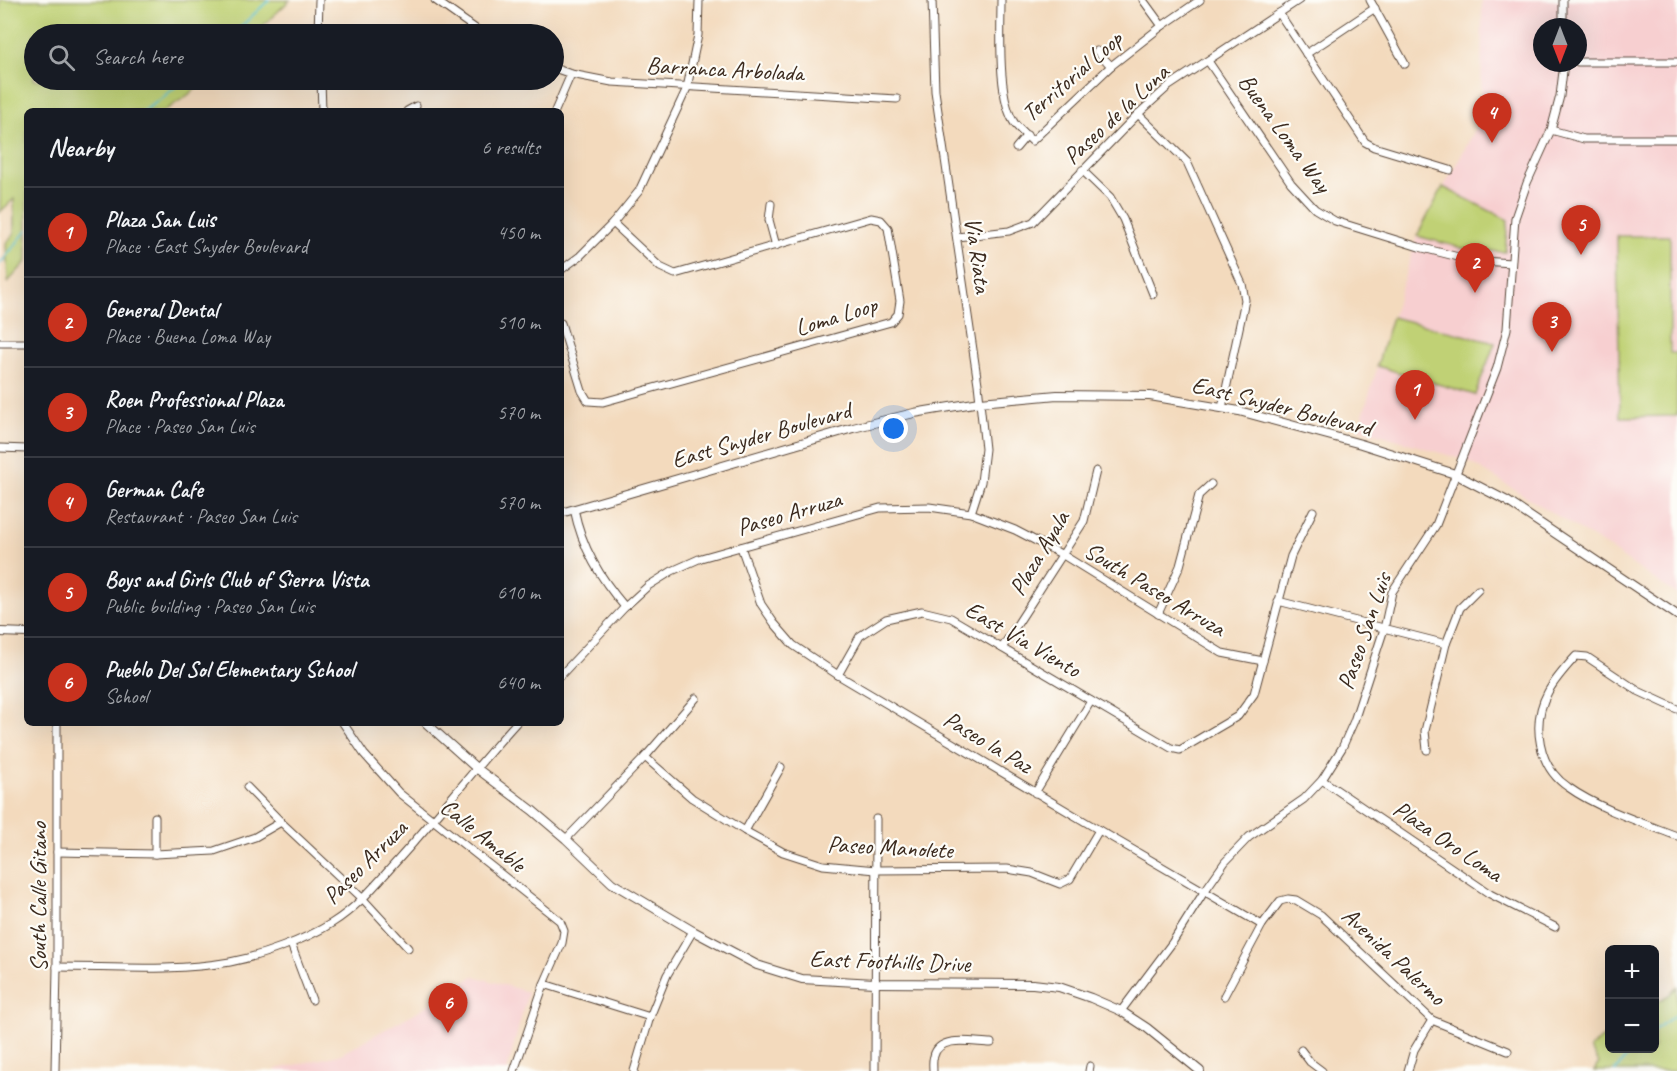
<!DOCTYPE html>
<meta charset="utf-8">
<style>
body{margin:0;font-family:Caveat,sans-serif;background:#242831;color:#f1f3f6}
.controls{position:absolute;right:18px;bottom:18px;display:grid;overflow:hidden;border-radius:9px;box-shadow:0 6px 24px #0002}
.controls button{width:54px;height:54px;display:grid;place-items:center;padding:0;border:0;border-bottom:2px solid #363941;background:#171b24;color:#f1f3f6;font:30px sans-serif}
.compass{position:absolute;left:1533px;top:18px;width:54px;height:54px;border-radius:50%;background:#171b24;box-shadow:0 6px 24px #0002;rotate:180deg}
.you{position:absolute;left:894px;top:429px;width:21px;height:21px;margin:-15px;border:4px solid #fff;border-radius:50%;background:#1a73e8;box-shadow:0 0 0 9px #1a73e833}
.badge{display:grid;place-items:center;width:39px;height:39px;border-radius:50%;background:#c8321e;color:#fff;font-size:20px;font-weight:700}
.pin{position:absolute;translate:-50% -50px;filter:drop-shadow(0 2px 3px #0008)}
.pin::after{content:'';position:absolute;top:32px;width:21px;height:18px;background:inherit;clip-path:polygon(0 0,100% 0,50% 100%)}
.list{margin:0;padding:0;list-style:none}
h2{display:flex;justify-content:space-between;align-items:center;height:78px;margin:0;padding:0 24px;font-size:26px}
h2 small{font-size:20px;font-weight:400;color:#9ea1a6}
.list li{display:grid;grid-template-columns:39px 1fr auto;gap:18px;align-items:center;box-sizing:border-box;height:90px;padding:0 24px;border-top:2px solid #363941}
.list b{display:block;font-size:22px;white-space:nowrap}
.list p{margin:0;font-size:20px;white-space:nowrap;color:#9ea1a6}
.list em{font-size:20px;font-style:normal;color:#9ea1a6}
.icon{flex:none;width:33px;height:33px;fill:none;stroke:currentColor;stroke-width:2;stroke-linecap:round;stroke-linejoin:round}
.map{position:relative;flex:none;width:1677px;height:1071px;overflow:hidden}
.search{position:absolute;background:#171b24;box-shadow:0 6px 24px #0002;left:24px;top:24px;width:540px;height:66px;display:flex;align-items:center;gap:15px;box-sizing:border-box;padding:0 21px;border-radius:33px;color:#9ea1a6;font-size:22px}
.panel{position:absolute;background:#171b24;box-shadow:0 6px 24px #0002;left:24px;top:108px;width:540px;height:618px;border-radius:9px}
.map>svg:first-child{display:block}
.built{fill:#f7cfd0;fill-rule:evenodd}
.green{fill:#c0d174;stroke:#7e7e49;stroke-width:1.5}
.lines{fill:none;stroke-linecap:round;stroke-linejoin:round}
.stream{stroke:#5bc5d6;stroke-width:2}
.minor-casing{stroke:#574436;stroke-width:9}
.tertiary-casing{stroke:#574436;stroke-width:10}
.minor{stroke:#fff;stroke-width:7}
.tertiary{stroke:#fff;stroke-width:8}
.labels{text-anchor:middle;stroke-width:4.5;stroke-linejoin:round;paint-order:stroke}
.street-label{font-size:24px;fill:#3b2a1e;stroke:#fdfcf7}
</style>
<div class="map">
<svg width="1677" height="1071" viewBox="0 0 1677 1071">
<rect width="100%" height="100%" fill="#fdfcf7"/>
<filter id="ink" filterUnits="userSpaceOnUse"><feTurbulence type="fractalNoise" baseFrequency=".0167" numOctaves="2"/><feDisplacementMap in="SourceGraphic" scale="12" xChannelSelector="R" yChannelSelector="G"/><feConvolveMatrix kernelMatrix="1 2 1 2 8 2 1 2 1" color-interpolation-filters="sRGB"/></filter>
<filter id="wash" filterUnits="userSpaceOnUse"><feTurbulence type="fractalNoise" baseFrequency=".008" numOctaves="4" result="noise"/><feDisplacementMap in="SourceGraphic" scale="24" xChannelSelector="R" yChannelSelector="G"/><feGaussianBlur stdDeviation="1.35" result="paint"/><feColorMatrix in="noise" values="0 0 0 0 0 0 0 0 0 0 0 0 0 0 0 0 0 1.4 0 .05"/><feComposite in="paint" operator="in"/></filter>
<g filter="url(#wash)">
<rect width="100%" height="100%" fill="#f3dabd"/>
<!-- built -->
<g class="built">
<path d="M1482,0H1677V595L1604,545L1470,462L1359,428L1417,236L1481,119ZM1542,27H1578V63H1542Z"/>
<path d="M474,976L528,992L507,1071H276V1069L339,1055L418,1011Z"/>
</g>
<!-- green -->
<g class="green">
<path d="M0,0H290L254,34H34V80H206L188,95L164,111H27V261L8,282L6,243L14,235V199L0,212Z"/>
<path d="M1443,187L1508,220L1505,252L1469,250L1417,236Z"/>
<path d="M1617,236H1670V353H1677V416L1620,417Z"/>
<path d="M1392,317L1495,343L1475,395L1377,366Z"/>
<path d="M1677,987V1071H1594L1599,1063L1590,1048L1609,1033L1610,1048H1654L1655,1003L1669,995Z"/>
</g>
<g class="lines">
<!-- stream -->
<g class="stream">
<path d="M233,34L269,0"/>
<path d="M143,111L161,99L183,80"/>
<path d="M0,264L27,230"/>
<path d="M1654,1030L1677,1014"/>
<path d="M1615,1071L1634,1048"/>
</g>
</g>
</g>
<g filter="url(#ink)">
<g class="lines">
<defs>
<g id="minor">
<path d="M435,0L483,34"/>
<path d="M932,0L935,91L978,384L985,449L981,482L971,513"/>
<path d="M1001,0C1001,32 997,99 1015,124C1020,130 1027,136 1032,141L1111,66L1162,26L1200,0"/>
<path d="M1143,0L1162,26"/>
<path d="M1370,0L1405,64"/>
<path d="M1563,0V27"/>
<path d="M1279,13L1365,142L1374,147L1450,170"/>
<path d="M318,34L319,0"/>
<path d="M1097,51L1111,66"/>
<path d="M1306,54L1375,8"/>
<path d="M1208,61L1291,183L1315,209L1335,221L1419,247L1470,260L1511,263"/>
<path d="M1578,62H1677"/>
<path d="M554,68L571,74L612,82L897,99"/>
<path d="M321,80L322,111"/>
<path d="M407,111L416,106"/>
<path d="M555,111L571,74"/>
<path d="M1138,114L1187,162L1242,284L1245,300L1222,408"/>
<path d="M1551,130L1584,139H1677"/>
<path d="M1016,148L1027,135"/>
<path d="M1082,170L1110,197L1123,219L1153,294"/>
<path d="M771,204L769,220L776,246"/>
<path d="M957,237L1009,231L1033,222L1138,114L1169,86L1299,0"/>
<path d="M561,270L580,256L613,223L639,191L687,88L698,35L699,0"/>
<path d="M561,323L582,391L588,401L603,402L891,322L898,314L900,301L888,228L881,220L871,218L675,274L660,267L613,223"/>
<path d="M0,343H27"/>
<path d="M0,448L27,449"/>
<path d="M574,509C582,548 600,578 625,607"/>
<path d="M741,547L761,604L774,623L793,645L838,675L1099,830L1262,925"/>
<path d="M1278,601L1446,644"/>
<path d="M1158,614L1180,566L1199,495L1211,484"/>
<path d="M1002,648L1084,521L1096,471"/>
<path d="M561,675L625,607L648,586L672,571L701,558L880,508L929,507L971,513L1015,530L1063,555L1222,653L1263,661"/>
<path d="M838,675L860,636L886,619L922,611L951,618L1171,748L1180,750L1238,716L1254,694L1291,556L1313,511"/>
<path d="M1677,709L1638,691L1587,657L1576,656C1566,667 1555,679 1548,692C1531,723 1538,767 1568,787C1597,808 1643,823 1677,836"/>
<path d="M343,723L364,754L399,793L560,921L564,931L562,943L544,984L514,1071"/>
<path d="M1427,750L1425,731L1446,644L1460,608L1478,590"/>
<path d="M645,757L692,798L745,831L783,852L823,865L876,870L1007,869L1032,873L1060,884L1070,879L1099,830"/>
<path d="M1322,780L1490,894L1555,927"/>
<path d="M247,787L281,822L363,899L408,948"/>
<path d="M1035,793L1091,701"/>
<path d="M155,817V854"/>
<path d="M745,831L781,767"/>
<path d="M566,839L645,757L696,698"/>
<path d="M57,852L155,854L214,851L255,837L281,822"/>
<path d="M291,944L312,1000"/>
<path d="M57,967C114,967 173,972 230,962C261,956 305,940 332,923C358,907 377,883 397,861C438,816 475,768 516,723"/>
<path d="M544,984L650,1017"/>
<path d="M1224,996L1262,925L1280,901L1288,899L1296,900L1321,915L1432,1020L1508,1051"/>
<path d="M1121,1011L1172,943L1204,892L1225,862L1249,837L1304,799L1322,780L1342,748L1354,721L1384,629L1392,592L1436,525L1497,368L1507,329L1515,218L1527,183L1551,130L1560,96L1564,63"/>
<path d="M1301,1050L1310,1062L1322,1071"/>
<path d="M55,1071L57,967V723"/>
<path d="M634,1071L650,1017L667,975L693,931"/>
<path d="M875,1071L876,819"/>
<path d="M933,1071C933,1067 932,1060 934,1056C939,1034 975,1043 991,1043"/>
<path d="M1089,1071L1090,1066"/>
<path d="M1408,1071L1414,1050L1432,1020"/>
</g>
<g id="tertiary">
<path d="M561,513L853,428L914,413L980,402L1057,395L1150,396L1239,411L1361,444L1455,474L1507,501L1677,615"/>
<path d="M0,632L27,633"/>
<path d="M426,723L475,767L532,810L566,839L612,883L693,931L757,965L802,979L875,983L1033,984L1059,987L1091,998L1121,1011L1147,1028L1200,1071"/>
</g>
</defs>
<!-- minor casing -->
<use href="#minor" class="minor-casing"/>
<!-- tertiary casing -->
<use href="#tertiary" class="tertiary-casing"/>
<!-- minor -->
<use href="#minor" class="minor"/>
<!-- tertiary -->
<use href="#tertiary" class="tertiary"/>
</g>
</g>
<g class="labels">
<!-- street labels -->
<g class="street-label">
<text transform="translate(725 69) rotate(3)" y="8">Barranca Arbolada</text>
<text transform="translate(1072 76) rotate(-41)" y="8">Territorial Loop</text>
<text transform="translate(1116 114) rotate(-43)" y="8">Paseo de la Luna</text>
<text transform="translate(1285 133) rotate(54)" y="8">Buena Loma Way</text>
<text transform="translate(978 255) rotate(82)" y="8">Via Riata</text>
<text transform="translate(836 316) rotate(-17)" y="8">Loma Loop</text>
<text transform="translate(1282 406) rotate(14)" y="8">East Snyder Boulevard</text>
<text transform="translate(761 435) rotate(-16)" y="8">East Snyder Boulevard</text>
<text transform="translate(789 513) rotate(-16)" y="8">Paseo Arruza</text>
<text transform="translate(1039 553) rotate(-59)" y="8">Plaza Ayala</text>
<text transform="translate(1155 589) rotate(31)" y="8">South Paseo Arruza</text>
<text transform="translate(1364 631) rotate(-71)" y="8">Paseo San Luis</text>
<text transform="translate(1023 639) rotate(30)" y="8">East Via Viento</text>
<text transform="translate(988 742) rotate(31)" y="8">Paseo la Paz</text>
<text transform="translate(483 835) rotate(39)" y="8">Calle Amable</text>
<text transform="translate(1448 841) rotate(34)" y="8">Plaza Oro Loma</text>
<text transform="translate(890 847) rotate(3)" y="8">Paseo Manolete</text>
<text transform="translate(365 862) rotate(-45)" y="8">Paseo Arruza</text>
<text transform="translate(38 897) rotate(-90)" y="8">South Calle Gitano</text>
<text transform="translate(1394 956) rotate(43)" y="8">Avenida Palermo</text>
<text transform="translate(890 961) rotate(2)" y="8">East Foothills Drive</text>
</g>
</g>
</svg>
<div class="controls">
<button>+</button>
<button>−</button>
</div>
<svg class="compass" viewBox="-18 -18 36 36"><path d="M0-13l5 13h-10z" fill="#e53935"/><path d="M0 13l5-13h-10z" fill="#9ea1a6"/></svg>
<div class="you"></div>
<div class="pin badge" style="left:1415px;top:420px">1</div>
<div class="pin badge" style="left:1475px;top:293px">2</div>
<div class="pin badge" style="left:1552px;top:352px">3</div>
<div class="pin badge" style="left:1492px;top:143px">4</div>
<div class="pin badge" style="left:1581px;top:255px">5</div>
<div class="pin badge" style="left:448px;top:1033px">6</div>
<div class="search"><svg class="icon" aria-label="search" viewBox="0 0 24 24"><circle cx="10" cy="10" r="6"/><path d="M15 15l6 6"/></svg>Search here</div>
<section class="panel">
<h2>Nearby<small>6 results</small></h2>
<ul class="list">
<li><span class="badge">1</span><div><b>Plaza San Luis</b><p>Place · East Snyder Boulevard</p></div><em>450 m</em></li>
<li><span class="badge">2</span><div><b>General Dental</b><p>Place · Buena Loma Way</p></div><em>510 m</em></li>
<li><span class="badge">3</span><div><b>Roen Professional Plaza</b><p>Place · Paseo San Luis</p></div><em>570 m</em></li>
<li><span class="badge">4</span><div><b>German Cafe</b><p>Restaurant · Paseo San Luis</p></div><em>570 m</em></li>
<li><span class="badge">5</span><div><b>Boys and Girls Club of Sierra Vista</b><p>Public building · Paseo San Luis</p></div><em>610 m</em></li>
<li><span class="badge">6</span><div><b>Pueblo Del Sol Elementary School</b><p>School</p></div><em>640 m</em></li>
</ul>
</section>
</div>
